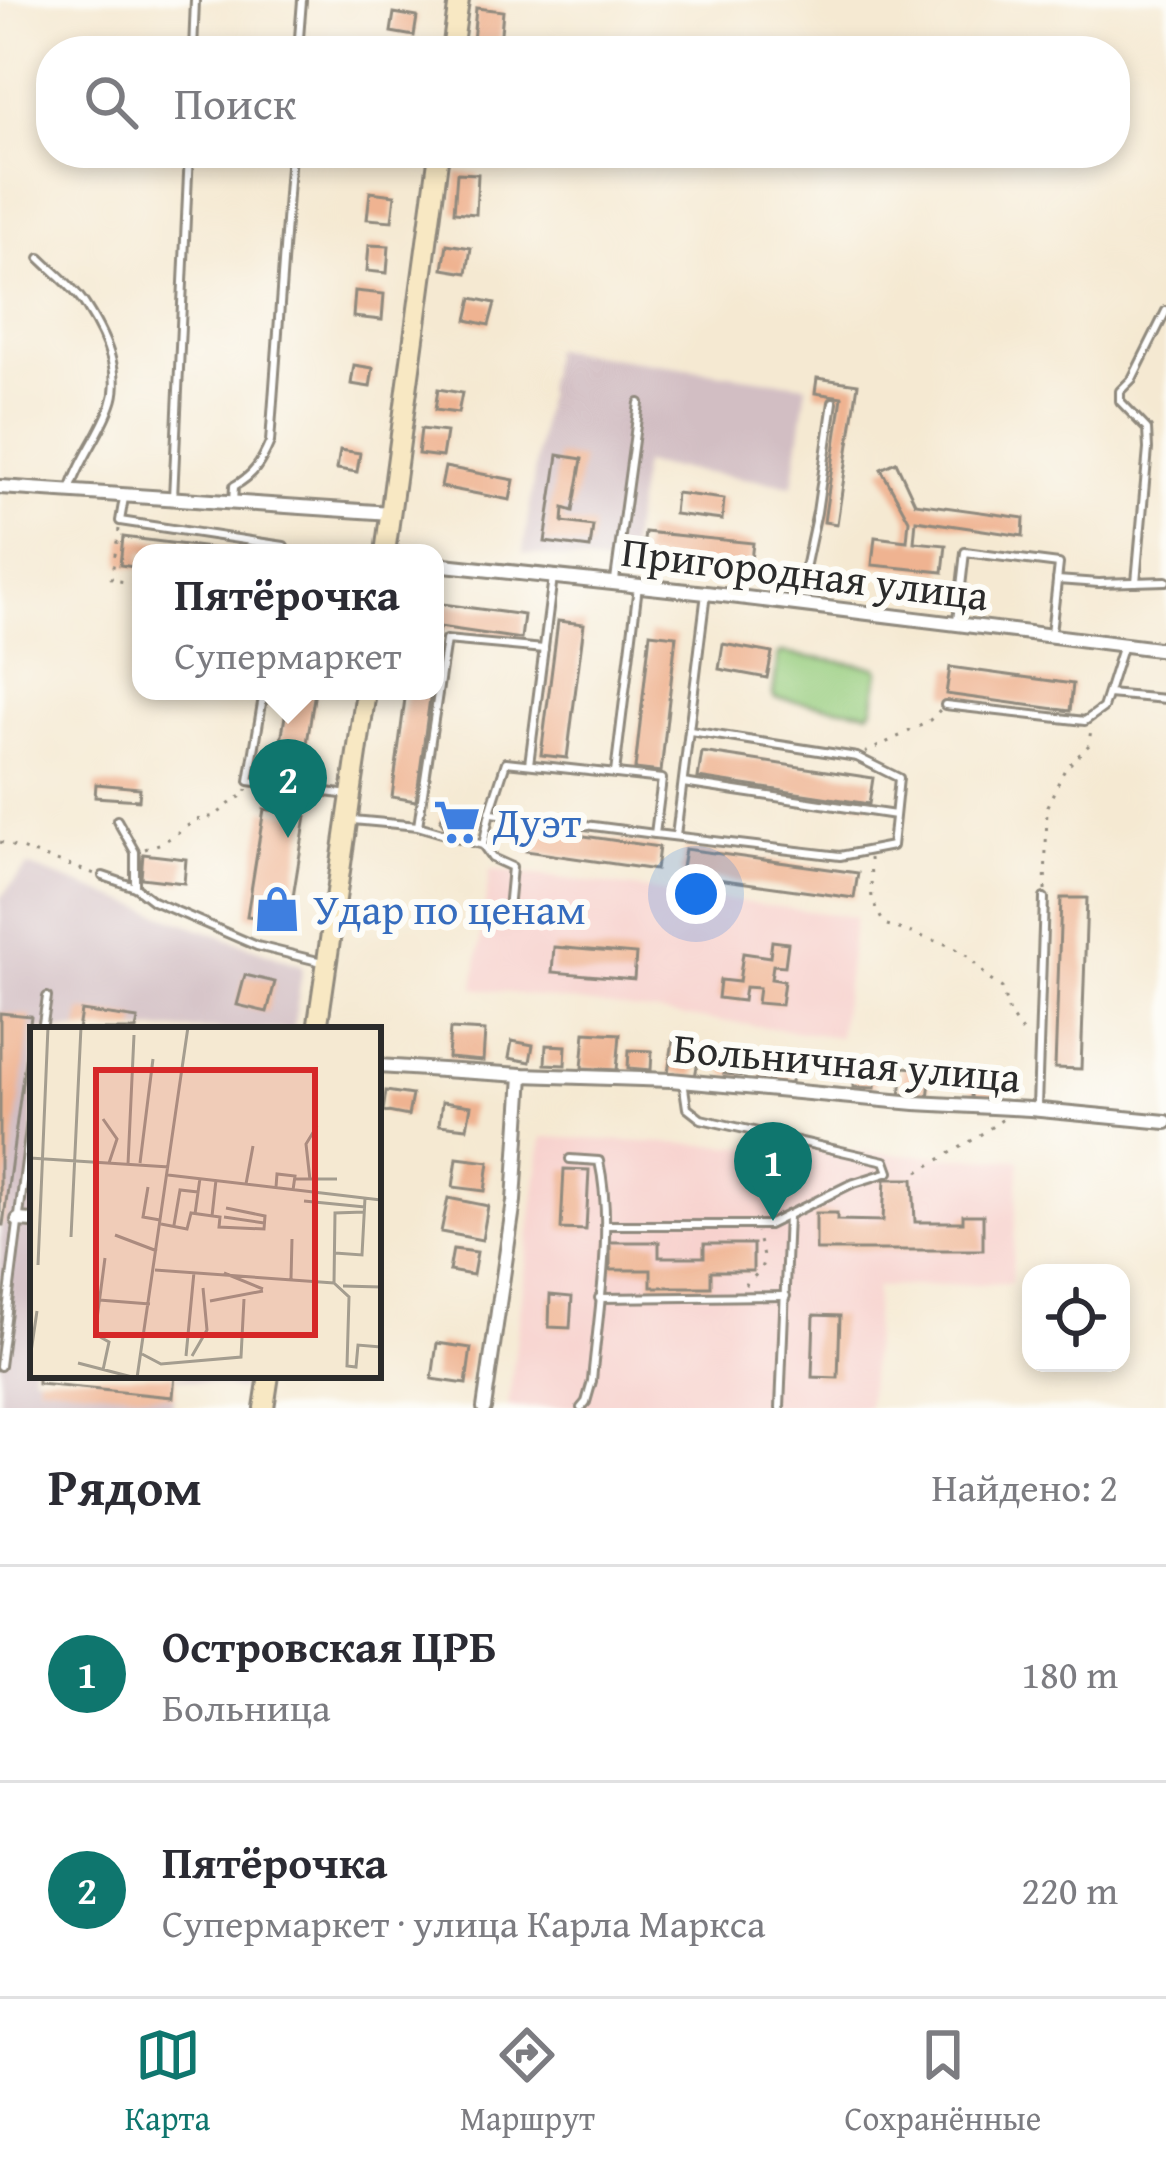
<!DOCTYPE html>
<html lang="ru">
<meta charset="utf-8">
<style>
body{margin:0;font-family:"Gentium Book Plus",serif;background:#f2f2f3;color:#2b2b33}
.controls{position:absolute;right:36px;bottom:36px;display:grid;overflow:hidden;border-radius:24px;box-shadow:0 6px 18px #0003}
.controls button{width:108px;height:108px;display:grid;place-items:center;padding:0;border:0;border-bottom:3px solid #e1e1e2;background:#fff;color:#2b2b33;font:60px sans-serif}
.you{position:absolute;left:696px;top:894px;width:42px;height:42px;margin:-30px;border:9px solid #fff;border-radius:50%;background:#1a73e8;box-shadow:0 0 0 18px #1a73e833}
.badge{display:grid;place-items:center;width:78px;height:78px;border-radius:50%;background:#0f766e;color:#fff;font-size:39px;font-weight:700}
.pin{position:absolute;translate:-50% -99px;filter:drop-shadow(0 3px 6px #0008)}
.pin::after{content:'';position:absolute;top:63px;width:42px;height:36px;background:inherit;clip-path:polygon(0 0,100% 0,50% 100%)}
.popup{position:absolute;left:132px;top:544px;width:312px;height:156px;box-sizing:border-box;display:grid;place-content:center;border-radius:24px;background:#fff;filter:drop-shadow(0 3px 9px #0005);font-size:39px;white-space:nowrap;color:#7c7c81}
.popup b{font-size:45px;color:#2b2b33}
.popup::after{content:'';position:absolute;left:50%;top:100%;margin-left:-24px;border:24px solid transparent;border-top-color:#fff}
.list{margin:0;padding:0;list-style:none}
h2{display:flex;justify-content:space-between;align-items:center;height:156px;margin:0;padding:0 48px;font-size:51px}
h2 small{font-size:39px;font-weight:400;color:#7c7c81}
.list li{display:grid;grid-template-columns:78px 1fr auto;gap:36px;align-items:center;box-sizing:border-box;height:216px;padding:0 48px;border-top:3px solid #e1e1e2}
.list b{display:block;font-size:45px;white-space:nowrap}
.list p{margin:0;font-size:39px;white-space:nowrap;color:#7c7c81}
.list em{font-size:39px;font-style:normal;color:#7c7c81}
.icon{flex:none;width:66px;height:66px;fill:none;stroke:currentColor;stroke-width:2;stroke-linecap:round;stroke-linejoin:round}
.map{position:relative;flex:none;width:1166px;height:1408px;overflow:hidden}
.search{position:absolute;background:#fff;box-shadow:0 6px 18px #0003;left:36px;right:36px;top:36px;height:132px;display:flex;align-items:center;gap:30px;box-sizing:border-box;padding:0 42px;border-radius:48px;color:#7c7c81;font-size:45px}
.sheet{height:588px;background:#fff}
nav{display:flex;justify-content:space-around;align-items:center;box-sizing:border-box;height:168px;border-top:3px solid #e1e1e2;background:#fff;font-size:33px;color:#7c7c81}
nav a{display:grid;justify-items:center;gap:6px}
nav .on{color:#0f766e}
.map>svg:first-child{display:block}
.built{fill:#f7d0cc}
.industrial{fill:#d2bec3}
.green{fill:#98cd7f;stroke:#627c55;stroke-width:3}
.building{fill:#efb391}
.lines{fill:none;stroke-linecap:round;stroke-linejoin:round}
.lane-casing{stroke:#908a7e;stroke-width:12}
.street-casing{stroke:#908a7e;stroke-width:18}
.secondary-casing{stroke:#908a7e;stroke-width:24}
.path{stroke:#908a7e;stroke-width:3;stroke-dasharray:3 9;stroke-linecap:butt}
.lane{stroke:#fff;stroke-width:6}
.street{stroke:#fff;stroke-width:12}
.secondary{stroke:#f8e8c3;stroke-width:18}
.labels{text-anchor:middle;stroke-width:12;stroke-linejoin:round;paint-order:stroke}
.street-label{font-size:42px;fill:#2b2b2b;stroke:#fdfcf7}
.shop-label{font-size:42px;fill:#366cbe;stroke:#fdfcf7;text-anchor:start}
.inset-road{fill:none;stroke:#a49d8f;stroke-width:3}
.view{fill:#d62828;fill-opacity:0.15;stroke:#d62828;stroke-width:6}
.inset-edge{fill:none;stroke:#2b2b2b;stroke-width:6}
</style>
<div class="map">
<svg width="1166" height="1408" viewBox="0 0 1166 1408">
<rect width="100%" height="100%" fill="#fdfcf7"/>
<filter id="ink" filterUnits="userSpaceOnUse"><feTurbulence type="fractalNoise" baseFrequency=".00833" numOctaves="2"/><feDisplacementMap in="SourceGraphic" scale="24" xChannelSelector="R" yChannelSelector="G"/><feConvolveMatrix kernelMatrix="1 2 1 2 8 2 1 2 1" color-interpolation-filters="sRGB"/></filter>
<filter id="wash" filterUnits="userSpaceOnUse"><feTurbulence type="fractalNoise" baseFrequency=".004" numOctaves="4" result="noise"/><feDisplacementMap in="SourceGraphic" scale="48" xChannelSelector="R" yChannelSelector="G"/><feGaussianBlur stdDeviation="2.7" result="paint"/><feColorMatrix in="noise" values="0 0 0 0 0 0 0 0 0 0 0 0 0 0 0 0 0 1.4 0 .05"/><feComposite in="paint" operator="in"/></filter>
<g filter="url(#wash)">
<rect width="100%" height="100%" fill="#f5e9d2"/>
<!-- built -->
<g class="built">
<path d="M490,869L855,917L839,1037L474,988Z"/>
<path d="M542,1137L1020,1160L1011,1283L876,1287L868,1408H508Z"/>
</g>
<!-- industrial -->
<g class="industrial">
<path d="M552,349L807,385L793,485L642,464L627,568L523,553Z"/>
<path d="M28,866L303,966L293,1030H33V1375H243L241,1390L175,1377L172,1408H0V898Z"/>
</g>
<!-- green -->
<path class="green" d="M781,653L876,667L879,671L873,708L869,712L775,698L773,695L778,656Z"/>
<g id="blocks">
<!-- building -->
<g class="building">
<path d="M476,8L503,11L500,44L473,42Z"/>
<path d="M394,13L417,17L414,36L391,32Z"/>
<path d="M457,173L478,174L476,214L454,212Z"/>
<path d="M370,192L395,195L392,221L367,219Z"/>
<path d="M447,244L471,248L467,273L443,269Z"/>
<path d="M369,245L389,246L387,273L367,271Z"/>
<path d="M355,291L384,294L382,320L353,317Z"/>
<path d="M472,298L495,303L489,325L467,320Z"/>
<path d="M354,365L373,368L370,387L351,384Z"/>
<path d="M817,378L858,384L837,524L824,522L842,397L815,393Z"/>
<path d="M438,389L462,393L458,413L435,410Z"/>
<path d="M421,429L446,432L442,457L418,454Z"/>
<path d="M340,450L360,453L357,472L337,469Z"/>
<path d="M558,455L582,459L573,511L564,508L563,522L593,526L590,548L545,542Z"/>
<path d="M896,462L915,503L1024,518L1023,536L916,520L914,542L946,545L943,572L872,565L875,537L907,541L909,520L881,469Z"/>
<path d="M445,467L514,480L510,500L441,487Z"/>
<path d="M676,493L724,499L722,520L674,514Z"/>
<path d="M645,532L753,543L750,569L642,558Z"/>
<path d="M123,537L226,550L225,553H141V568L120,565Z"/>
<path d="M435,603L524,615L521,639L439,627L438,636H435Z"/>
<path d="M558,621L584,624L567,758L541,755Z"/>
<path d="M650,633L676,636L661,772L635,769Z"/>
<path d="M723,644L772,653L767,678L719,669Z"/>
<path d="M950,667L1073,684L1070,711L946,694Z"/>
<path d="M289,691H315L302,776L276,772Z"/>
<path d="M406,691H431L416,801L392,797Z"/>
<path d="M702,752L873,778L869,804L698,778Z"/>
<path d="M96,784L140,788L139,800L95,797Z"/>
<path d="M264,809L306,816L289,922L247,916Z"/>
<path d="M445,811L469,813L468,818H473L472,823L459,833L449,832L440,820Z"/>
<path d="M530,828L659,847L656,870L526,851Z"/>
<path d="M685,849L858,873L854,898L681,874Z"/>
<path d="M143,854L186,859L184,883L141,878Z"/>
<path d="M1061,898H1087L1081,1069L1055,1068Z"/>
<path d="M772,941L788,943L785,966L773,965L771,979L784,981L781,1005L757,1003L759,988L745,987L743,1001L718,998L720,980L739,982L743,953L770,957Z"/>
<path d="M554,947L636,954L634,979L552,972Z"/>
<path d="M245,975L275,982L267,1012L237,1005Z"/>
<path d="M81,1011L138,1019L136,1030H78Z"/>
<path d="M0,1013L31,1016L3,1225H0Z"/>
<path d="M450,1029L485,1031L483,1061L448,1058Z"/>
<path d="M585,1032L620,1034L617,1070L582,1068Z"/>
<path d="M512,1041L533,1045L530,1062L509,1058Z"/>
<path d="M673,1041L701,1045L695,1077L668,1072Z"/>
<path d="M546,1045L566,1046L565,1065L545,1064Z"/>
<path d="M629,1050L652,1051L651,1070L628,1068Z"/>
<path d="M726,1057L747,1059L745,1076L724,1074Z"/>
<path d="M763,1058L792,1059L791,1084L762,1083Z"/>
<path d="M903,1067L931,1069L928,1100L900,1097Z"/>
<path d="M854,1069L876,1070L875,1088L853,1087Z"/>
<path d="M972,1079L996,1081L995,1101L971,1099Z"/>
<path d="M386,1091L412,1095L408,1116L383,1111Z"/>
<path d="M442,1102L471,1106L467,1128L439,1125Z"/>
<path d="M457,1158L489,1162L485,1191L453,1187Z"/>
<path d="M564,1169L589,1170L586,1230L561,1229Z"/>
<path d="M885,1179H913L915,1222H963V1215H983V1250H816V1213H837V1220L883,1221Z"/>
<path d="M448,1198L488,1206L482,1240L441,1232Z"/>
<path d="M610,1242H659V1257H704V1244H753V1271H711V1287H651V1270H610Z"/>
<path d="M453,1249L477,1252L473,1275L449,1271Z"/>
<path d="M550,1295L572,1297L570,1328L549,1327Z"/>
<path d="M814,1315L840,1316L838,1378L812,1377Z"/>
<path d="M437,1343L471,1348L466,1384L432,1379Z"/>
<path d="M38,1375H175L173,1397L38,1384Z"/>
</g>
</g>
</g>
<g filter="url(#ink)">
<use href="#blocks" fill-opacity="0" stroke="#908a7e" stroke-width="3"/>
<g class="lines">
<defs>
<g id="lane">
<path d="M193,51L195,0"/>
<path d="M298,51L302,0"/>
<path d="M40,258C55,273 75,288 86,306C104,334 123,373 111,405C100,436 79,460 70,491"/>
<path d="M124,498L120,521L284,546"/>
<path d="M173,498L189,153"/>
<path d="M233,502L234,486C254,475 261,463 270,442L291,153"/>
<path d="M615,580L639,403"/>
<path d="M1057,580L1099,583L1166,581"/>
<path d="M1136,582L1148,449L1147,429L1120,401V391L1132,379L1166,311"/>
<path d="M798,601L817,512L833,402"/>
<path d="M957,621L965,552L1059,564L1051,633"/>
<path d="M264,691L249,781L348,795"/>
<path d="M1108,694L1166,699"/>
<path d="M945,705L1085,721L1103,708L1122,648"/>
<path d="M529,764L553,577"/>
<path d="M615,773L638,586"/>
<path d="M683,783L895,815"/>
<path d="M492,813L655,834"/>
<path d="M117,820L135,852V887"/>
<path d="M353,820L418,826L483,845L490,812L506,762L662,779L655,834L840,856L892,846L899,778L857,757L690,731"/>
<path d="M418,826L446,640L544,649"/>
<path d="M676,836L706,593"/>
<path d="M483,845L492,858L512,867L507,920"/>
<path d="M103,876L135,887L153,901L257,946L322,962"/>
<path d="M42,1030L47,997"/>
<path d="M1037,1107L1044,898"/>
<path d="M570,1159L599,1161C614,1227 598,1313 592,1381L586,1402L581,1408"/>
<path d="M605,1225H768L851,1184L889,1172L885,1161L701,1119L687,1108L683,1081"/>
<path d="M599,1298L786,1296"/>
<path d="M0,1366L33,1105"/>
<path d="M780,1408L788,1215"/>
</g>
<g id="street">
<path d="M0,487L391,513"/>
<path d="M435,564L706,593L1166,650"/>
<path d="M378,1066L522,1075L671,1080L915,1103L1030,1109L1166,1122"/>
<path d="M18,1220L33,1221"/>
<path d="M484,1408L514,1201L522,1075"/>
</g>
<g id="secondary">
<path d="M452,51L459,0"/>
<path d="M385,553L439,153"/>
<path d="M317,1030L366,691"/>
<path d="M264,1408L269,1375"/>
</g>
</defs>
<!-- lane casing -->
<use href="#lane" class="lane-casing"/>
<!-- street casing -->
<use href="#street" class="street-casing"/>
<!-- secondary casing -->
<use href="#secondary" class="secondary-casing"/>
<!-- path -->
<g class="path">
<path d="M119,529L111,580L141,584"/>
<path d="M865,753L928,722L940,710"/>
<path d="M0,842L95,874"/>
<path d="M145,849L164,842L196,820L215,816L234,800L246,794L247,789"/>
<path d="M870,858L872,900L884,924L951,946L969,957L990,980L1002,988L1009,1014L1022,1032L1028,1033"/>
<path d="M1045,890L1047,806L1065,769L1089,745L1091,728"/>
<path d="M918,1172L971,1141L1003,1119"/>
<path d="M745,1285C771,1262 763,1262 757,1232"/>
</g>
<!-- lane -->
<use href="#lane" class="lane"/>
<!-- street -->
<use href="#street" class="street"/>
<!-- secondary -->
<use href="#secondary" class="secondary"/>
</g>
</g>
<!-- icons -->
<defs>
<symbol id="supermarket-bare" viewBox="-9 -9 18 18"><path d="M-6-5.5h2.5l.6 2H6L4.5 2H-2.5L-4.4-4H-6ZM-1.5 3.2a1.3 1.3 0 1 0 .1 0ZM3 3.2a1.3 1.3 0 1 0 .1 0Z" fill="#3f7fe0" stroke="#fdfcf7" stroke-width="2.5" paint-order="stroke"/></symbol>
<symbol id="shop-bare" viewBox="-9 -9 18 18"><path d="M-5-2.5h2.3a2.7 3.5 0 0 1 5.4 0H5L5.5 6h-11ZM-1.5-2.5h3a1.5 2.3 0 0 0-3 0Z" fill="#3f7fe0" stroke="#fdfcf7" stroke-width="2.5" paint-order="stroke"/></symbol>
</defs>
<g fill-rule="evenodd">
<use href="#supermarket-bare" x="424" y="789" width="66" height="66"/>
<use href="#shop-bare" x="244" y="876" width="66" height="66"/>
</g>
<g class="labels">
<!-- street labels -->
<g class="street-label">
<text transform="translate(805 573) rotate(7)" y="15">Пригородная улица</text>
<text transform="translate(847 1062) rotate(5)" y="15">Больничная улица</text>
</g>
<!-- shop labels -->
<g class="shop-label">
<text x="493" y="837">Дуэт</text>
<text x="313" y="924">Удар по ценам</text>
</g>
</g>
<!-- overview -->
<g transform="translate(30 1027)">
<rect width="351" height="351" fill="#f5e9d2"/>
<path class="inset-road" d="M73,92L87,112L79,136M0,131L139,140M110,136L123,32M98,137L104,8M138,148L351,173M265,152H307M280,153L276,117L287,99M216,157L223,119M118,160L113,190L130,193M246,160L247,147L265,149L263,163M274,174L335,180M165,187L170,151M182,189L186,153M194,190L234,196M131,197L157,202L161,186L190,190L189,200L234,202L235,189L196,181M144,198L150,163L168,165M85,208L127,224M41,210L51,0M305,226L332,228L335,171M8,238L18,0M125,243L304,256M194,246L233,262M261,252L262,212M304,256L319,270L317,339L326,340L328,318L351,320M304,256L305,186L334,185M313,259L351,260M69,273L120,277M180,274L233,264M112,327L131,337L211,330L214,272M156,329L164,245M162,329L177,303L173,261M0,332L7,284M48,336L106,351M73,343L79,315L65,307L75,231M107,351L158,0"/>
<path class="view" d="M66,43H285V308H66Z"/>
<rect width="351" height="351" class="inset-edge"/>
</g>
</svg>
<div class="controls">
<button><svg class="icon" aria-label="locate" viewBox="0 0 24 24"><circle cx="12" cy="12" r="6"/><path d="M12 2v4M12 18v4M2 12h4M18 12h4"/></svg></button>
</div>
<div class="you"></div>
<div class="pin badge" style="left:773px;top:1221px">1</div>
<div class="pin badge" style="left:288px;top:838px">2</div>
<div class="popup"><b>Пятёрочка</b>Супермаркет</div>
<div class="search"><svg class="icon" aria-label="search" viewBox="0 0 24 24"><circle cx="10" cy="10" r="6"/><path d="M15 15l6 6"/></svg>Поиск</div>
</div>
<section class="sheet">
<h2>Рядом<small>Найдено: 2</small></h2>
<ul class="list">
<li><span class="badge">1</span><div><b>Островская ЦРБ</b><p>Больница</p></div><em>180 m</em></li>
<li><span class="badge">2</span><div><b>Пятёрочка</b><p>Супермаркет · улица Карла Маркса</p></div><em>220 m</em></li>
</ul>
</section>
<nav>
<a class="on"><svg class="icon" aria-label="map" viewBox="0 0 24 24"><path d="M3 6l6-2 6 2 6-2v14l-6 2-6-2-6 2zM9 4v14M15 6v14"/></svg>Карта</a>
<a><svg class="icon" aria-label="directions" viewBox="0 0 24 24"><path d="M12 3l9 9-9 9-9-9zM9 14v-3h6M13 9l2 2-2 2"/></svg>Маршрут</a>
<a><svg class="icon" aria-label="saved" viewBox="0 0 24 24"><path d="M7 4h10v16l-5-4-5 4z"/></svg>Сохранённые</a>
</nav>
